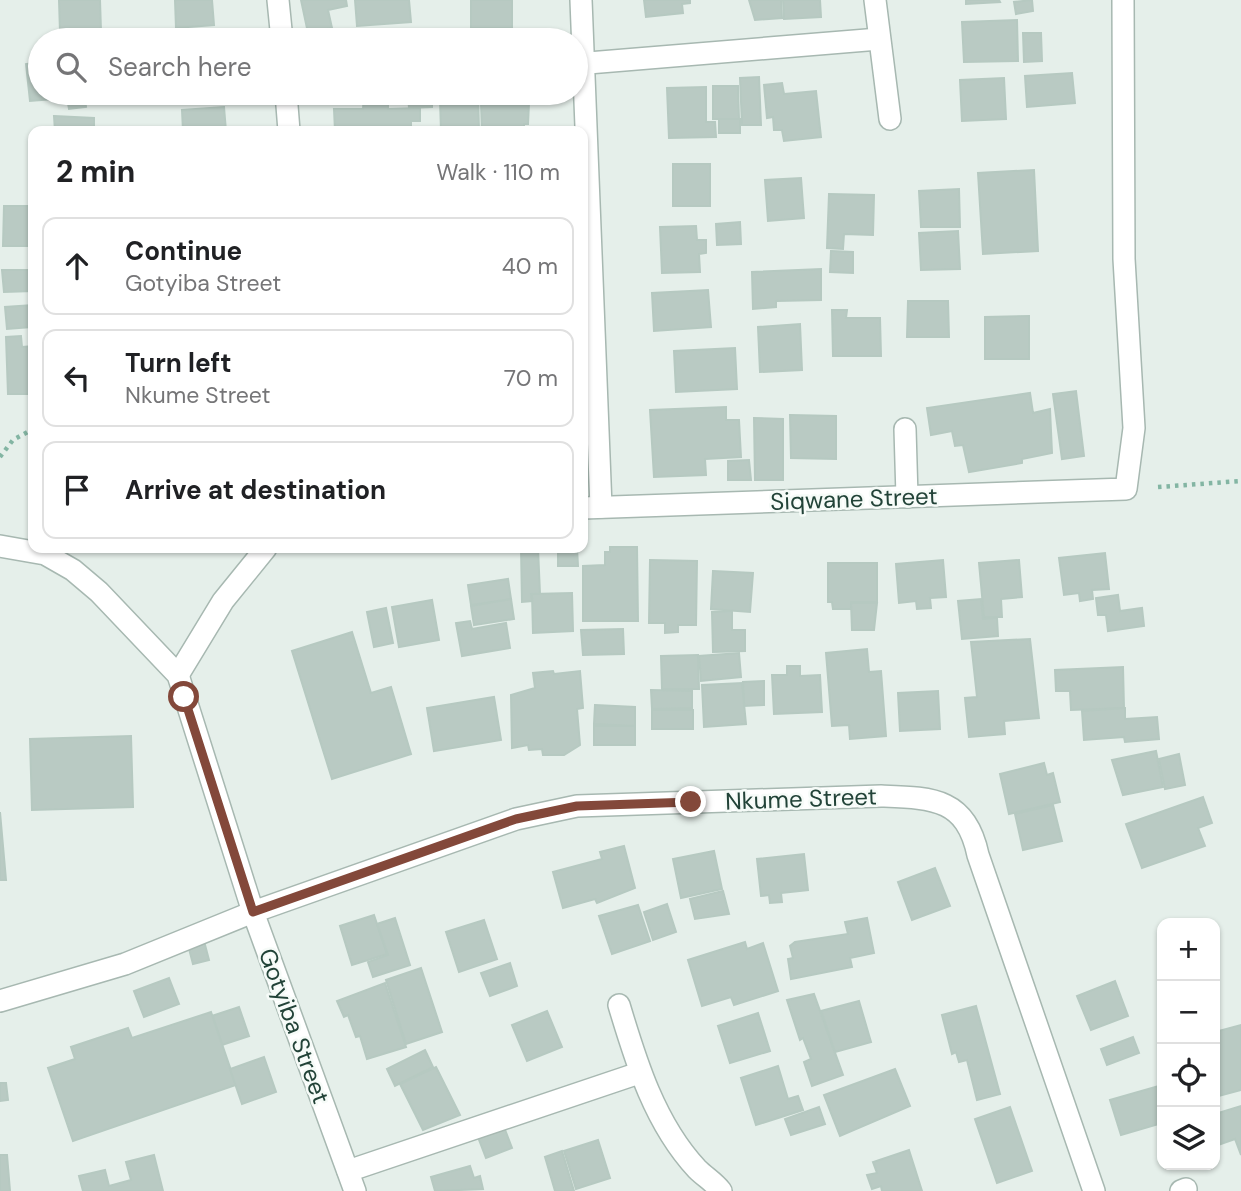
<!DOCTYPE html>
<meta charset="utf-8">
<style>
body{margin:0;font-family:"DM Sans",sans-serif;background:#f6f6f6;color:#202124}
.controls{position:absolute;right:21px;bottom:21px;display:grid;overflow:hidden;border-radius:14px;box-shadow:0 2px 5px #0004}
.controls button{width:63px;height:63px;display:grid;place-items:center;padding:0;border:0;border-bottom:2px solid #e0e0e0;background:#fff;color:#202124;font:35px sans-serif}
.stop{position:absolute;width:21px;height:21px;margin:-16px;border:5px solid #83483a;border-radius:50%;background:#fff}
.stop.end{background:#83483a;border-color:#fff;box-shadow:0 2px 7px #0008}
.list{margin:0;padding:0;list-style:none}
h2{display:flex;justify-content:space-between;align-items:center;height:91px;margin:0;padding:0 28px;font-size:30px}
h2 small{font-size:23px;font-weight:400;color:#757577}
.list li{display:grid;grid-template-columns:46px 1fr auto;gap:21px;align-items:center;box-sizing:border-box;height:98px;margin:0 14px 14px;padding:0 14px;border:2px solid #e0e0e0;border-radius:14px}
.list b{display:block;font-size:26px;white-space:nowrap}
.list p{margin:0;font-size:23px;white-space:nowrap;color:#757577}
.list em{font-size:23px;font-style:normal;color:#757577}
.icon{flex:none;width:38px;height:38px;fill:none;stroke:currentColor;stroke-width:2;stroke-linecap:round;stroke-linejoin:round}
.map{position:relative;flex:none;width:1241px;height:1191px;overflow:hidden}
.search{position:absolute;background:#fff;box-shadow:0 2px 5px #0004;left:28px;top:28px;width:560px;height:77px;display:flex;align-items:center;gap:18px;box-sizing:border-box;padding:0 24px;border-radius:38px;color:#757577;font-size:26px}
.panel{position:absolute;background:#fff;box-shadow:0 2px 5px #0004;left:28px;top:126px;width:560px;height:427px;border-radius:14px}
.map>svg:first-child{display:block}
.building{fill:#b9cac3;stroke:#b6c9c1;stroke-width:2}
.lines{fill:none;stroke-linecap:round;stroke-linejoin:round}
.minor-casing{stroke:#a7b8b1;stroke-width:24}
.path{stroke:#83b5a3;stroke-width:4.5;stroke-dasharray:3.5 5;stroke-linecap:butt}
.minor{stroke:#fff;stroke-width:21}
.route{stroke:#83483a;stroke-width:9}
.labels{text-anchor:middle;stroke-width:5;stroke-linejoin:round;paint-order:stroke}
.street-label{font-size:24px;fill:#224338;stroke:#f6fbf8}
</style>
<div class="map">
<svg width="1241" height="1191" viewBox="0 0 1241 1191">
<rect width="100%" height="100%" fill="#e5efea"/>
<!-- building -->
<g class="building">
<path d="M59,0H100L101,31L60,32Z"/>
<path d="M175,0H212L214,25L176,28Z"/>
<path d="M301,0H346L347,6L328,10L332,28L308,33Z"/>
<path d="M355,0H409L411,22L357,26Z"/>
<rect x="471" y="0" width="41" height="28"/>
<path d="M644,0H690V3L682,4L683,13L646,17Z"/>
<path d="M749,0H781L782,18L755,20Z"/>
<path d="M783,0H820L821,17L784,19Z"/>
<path d="M966,0H999L1000,2L966,4Z"/>
<path d="M1032,0L1033,11L1016,14L1014,2Z"/>
<path d="M1017,20L1018,61L964,62L962,22Z"/>
<path d="M1023,33H1041L1042,61L1024,62Z"/>
<path d="M40,62V93H84L86,107L69,109L67,98L30,101L26,64Z"/>
<path d="M1072,73L1075,103L1027,107L1025,76Z"/>
<path d="M759,77L761,125H742L740,78Z"/>
<path d="M1004,78L1006,119L962,121L960,80Z"/>
<path d="M782,83L784,94L816,91L821,137L784,141L782,130H774L773,117L767,118L764,85Z"/>
<path d="M713,86H738L739,119H713Z"/>
<path d="M706,87V122H715L716,137L669,138L667,88Z"/>
<path d="M388,93V109L420,108V121H411V131H335L334,109H363L364,94Z"/>
<path d="M408,93H432V107L409,108Z"/>
<path d="M466,93H478L479,131H441L440,100L466,99Z"/>
<path d="M495,93H522V103H529L528,124H524V131H482L481,103H495Z"/>
<path d="M224,107L226,131H183L182,110Z"/>
<path d="M54,116L94,118V131H55Z"/>
<rect x="719" y="119" width="21" height="14"/>
<rect x="673" y="164" width="37" height="42"/>
<path d="M1034,170L1038,251L983,254L978,173Z"/>
<path d="M801,178L804,218L768,221L765,180Z"/>
<path d="M959,189L960,227H921L919,191Z"/>
<path d="M829,194L874,195L873,235L844,234L843,249L827,248Z"/>
<path d="M4,206H33V246H3Z"/>
<path d="M740,222L741,244L717,245L716,224Z"/>
<path d="M696,226L697,240H706V253L699,254L700,272L662,273L660,227Z"/>
<path d="M958,231L960,269L921,270L919,233Z"/>
<path d="M31,249L33,291L4,292L2,270H29Z"/>
<path d="M831,251L853,252V273L830,272Z"/>
<path d="M821,269V300L776,301V307L753,309L752,272Z"/>
<path d="M708,290L711,327L654,331L652,293Z"/>
<path d="M908,301H948L949,337H907Z"/>
<path d="M33,305V331L32,327L7,329L5,307Z"/>
<path d="M832,310H847L846,318H880L881,356H833Z"/>
<path d="M1029,316V359H985V317Z"/>
<path d="M800,324L802,370L760,372L758,327Z"/>
<path d="M21,336L22,347L33,346V394H8L6,337Z"/>
<path d="M735,348L737,389L676,392L674,351Z"/>
<path d="M1076,391L1084,456L1062,459L1053,394Z"/>
<path d="M1030,393L1033,413L1050,409L1052,453L1022,459V463L969,472L963,445L955,446L952,431L931,435L927,408Z"/>
<path d="M726,407V420H739L741,457L705,459L706,475L654,477L650,410Z"/>
<path d="M790,415L836,416V459L791,458Z"/>
<path d="M754,418L783,419V480H755Z"/>
<path d="M749,460L751,480H728V461Z"/>
<path d="M610,547H637L638,621H583V566L605,565V552H610Z"/>
<path d="M521,548H538L540,594H531L532,601L522,602Z"/>
<path d="M558,548H577L578,566H558Z"/>
<path d="M1105,553L1109,589L1092,590L1093,599L1080,601L1079,593L1064,595L1059,558Z"/>
<path d="M650,560L697,561L696,625H678V632L665,633V623H649Z"/>
<path d="M943,560L946,597L930,598L931,608L917,609L916,601L899,603L896,564Z"/>
<path d="M1019,560L1022,597L1001,599L1002,617H984L979,563Z"/>
<path d="M828,563H877V602H851V609H833L832,602H828Z"/>
<path d="M713,571L753,573L750,612L711,609Z"/>
<path d="M508,579L511,599L471,605L468,585Z"/>
<path d="M572,593L573,631L533,633L532,594Z"/>
<path d="M1118,595L1120,611L1142,608L1144,626L1108,631L1106,615H1098L1096,598Z"/>
<path d="M511,599L514,619L474,625L471,606Z"/>
<path d="M981,599L983,619L997,618L998,636L962,639L958,601Z"/>
<path d="M432,600L439,640L399,647L392,607Z"/>
<path d="M851,603H877L874,630H852Z"/>
<path d="M386,608L393,643L374,647L367,612Z"/>
<path d="M732,611V630H745V651L713,652L712,612Z"/>
<path d="M470,621L472,629L506,623L510,648L462,656L456,623Z"/>
<path d="M623,629L624,654L583,655L581,630Z"/>
<path d="M352,632L371,693L391,687L411,754L332,779L292,651Z"/>
<path d="M1030,639L1039,718L1004,721L1005,734L969,737L965,698L977,697L971,642Z"/>
<path d="M867,649L869,672L881,671L886,736L850,739L849,725L832,726L826,653Z"/>
<path d="M739,653L741,677L701,681L699,656Z"/>
<path d="M698,655L699,689H662L661,656Z"/>
<path d="M787,666H800V676L820,675L822,712L774,714L772,675H787Z"/>
<path d="M1123,667L1124,708L1071,710L1070,691H1056L1055,670Z"/>
<path d="M553,671L554,674L580,671L583,708L577,709L580,745L564,755H543L542,749L529,750L528,745L512,748L511,695L535,688L533,673Z"/>
<path d="M764,681V705L744,706L743,682Z"/>
<path d="M742,683L746,724L704,727L702,685Z"/>
<path d="M651,690L692,691V708L652,709Z"/>
<path d="M938,691L940,729L900,731L898,693Z"/>
<path d="M494,697L501,740L434,751L427,708Z"/>
<path d="M595,705L635,707V726L594,724Z"/>
<path d="M1125,708V719L1157,717L1159,739L1125,742L1124,737L1084,740L1082,711Z"/>
<rect x="652" y="710" width="41" height="19"/>
<rect x="594" y="726" width="41" height="19"/>
<path d="M131,736L133,807L32,810L30,739Z"/>
<path d="M1156,751L1163,787L1123,795L1112,760Z"/>
<path d="M1179,754L1185,785L1165,789L1159,759Z"/>
<path d="M1044,763L1047,775L1053,773L1060,802L1009,814L1000,774Z"/>
<path d="M1203,797L1212,823L1198,828L1205,846L1142,868L1126,824Z"/>
<path d="M1053,805L1062,841L1023,850L1015,814Z"/>
<path d="M0,812L6,880H0Z"/>
<path d="M624,846L635,888L597,903L595,899L563,908L553,872L602,859L600,852Z"/>
<path d="M714,851L722,889L681,898L673,859Z"/>
<path d="M804,854L808,890L781,893L782,902L770,903L769,895L761,896L757,859Z"/>
<path d="M935,868L950,906L912,920L898,882Z"/>
<path d="M723,891L729,914L695,919L690,899Z"/>
<path d="M667,904L676,932L653,940L644,912Z"/>
<path d="M638,905L650,941L612,954L599,916Z"/>
<path d="M374,915L387,954L352,965L340,926Z"/>
<path d="M395,918L410,965L373,977L368,962L388,955L377,924Z"/>
<path d="M867,918L874,953L850,958L852,967L791,979L788,959L793,958L790,946L795,942L848,934L845,922Z"/>
<path d="M484,920L497,959L459,972L446,932Z"/>
<path d="M204,941L209,960L193,964L188,945Z"/>
<path d="M745,942L747,949L763,943L778,991L734,1005L731,997L702,1006L688,960Z"/>
<path d="M510,963L517,986L490,996L481,973Z"/>
<path d="M421,968L442,1032L406,1044L386,980Z"/>
<path d="M169,978L179,1004L144,1017L134,991Z"/>
<path d="M1115,981L1128,1016L1091,1030L1077,996Z"/>
<path d="M385,983L406,1047L367,1059L360,1036L356,1037L348,1015L344,1017L337,1001Z"/>
<path d="M814,994L843,1075L812,1086L804,1062L811,1059L803,1038L800,1040L787,1000Z"/>
<path d="M859,1001L871,1042L835,1052L821,1011Z"/>
<path d="M976,1006L1000,1094L977,1100L967,1060L959,1062L956,1052L952,1054L942,1015Z"/>
<path d="M239,1007L249,1036L222,1045L212,1016Z"/>
<path d="M547,1011L562,1047L527,1061L512,1025Z"/>
<path d="M211,1012L236,1085L73,1141L48,1068L75,1059L71,1047L128,1028L132,1038Z"/>
<path d="M758,1013L770,1051L730,1063L718,1026Z"/>
<path d="M1241,1025V1090L1215,1097V1032Z"/>
<path d="M1133,1037L1139,1053L1107,1065L1101,1049Z"/>
<path d="M425,1050L433,1067L395,1086L387,1069Z"/>
<path d="M264,1057L276,1092L242,1104L230,1069Z"/>
<path d="M778,1066L788,1099L798,1096L803,1110L756,1125L741,1078Z"/>
<path d="M436,1067L460,1115L423,1130L400,1084Z"/>
<path d="M895,1069L910,1106L840,1136L824,1095Z"/>
<path d="M0,1083H6L8,1100L0,1101Z"/>
<path d="M1162,1085V1123L1121,1135L1110,1100Z"/>
<path d="M1241,1106V1155L1235,1139L1215,1146V1114Z"/>
<path d="M819,1107L825,1124L791,1135L785,1119Z"/>
<path d="M1010,1107L1032,1171L997,1183L975,1119Z"/>
<path d="M504,1127L512,1148L486,1158L478,1137Z"/>
<path d="M598,1140L610,1178L576,1189L564,1151Z"/>
<path d="M909,1150L922,1191H882L881,1186L872,1189L867,1175L877,1173L873,1162Z"/>
<path d="M562,1151L574,1191H555L545,1157Z"/>
<path d="M0,1155H7L10,1191H0Z"/>
<path d="M154,1155L163,1191H83L79,1176L105,1170L109,1186L131,1180L126,1162Z"/>
<path d="M470,1166L474,1178L480,1176L483,1189L435,1191L431,1177Z"/>
</g>
<g class="lines">
<defs>
<g id="minor">
<path d="M278,0L282,40"/>
<path d="M581,0L601,507"/>
<path d="M875,0L890,119"/>
<path d="M576,64L879,39"/>
<path d="M286,93L289,131"/>
<path d="M905,429L907,497"/>
<path d="M583,508L1126,489L1134,428L1124,259L1123,0"/>
<path d="M0,546L45,554L73,570L99,592L178,675L253,912L355,1191"/>
<path d="M178,675L223,601L266,548"/>
<path d="M0,1001L125,964L253,912L516,819L577,806L881,796C933,798 966,798 978,855L1094,1191"/>
<path d="M619,1005C636,1062 655,1124 697,1169C705,1177 714,1182 721,1191"/>
<path d="M348,1171L639,1073"/>
<path d="M1181,1191L1186,1189"/>
</g>
</defs>
<!-- minor casing -->
<use href="#minor" class="minor-casing"/>
<!-- path -->
<g class="path">
<path d="M0,457L13,440L33,429"/>
<path d="M1158,487L1241,481"/>
</g>
<!-- minor -->
<use href="#minor" class="minor"/>
</g>
<g class="lines">
<!-- route -->
<path class="route" d="M184,697L253,912L516,819L577,806L691,802"/>
</g>
<g class="labels">
<!-- street labels -->
<g class="street-label">
<text transform="translate(854 499) rotate(-2)" y="8">Siqwane Street</text>
<text transform="translate(801 799) rotate(-2)" y="8">Nkume Street</text>
<text transform="translate(294 1026) rotate(70)" y="8">Gotyiba Street</text>
</g>
</g>
</svg>
<div class="controls">
<button>+</button>
<button>−</button>
<button><svg class="icon" aria-label="locate" viewBox="0 0 24 24"><circle cx="12" cy="12" r="6"/><path d="M12 2v4M12 18v4M2 12h4M18 12h4"/></svg></button>
<button><svg class="icon" aria-label="layers" viewBox="0 0 24 24"><path d="M12 4l9 5-9 5-9-5zM3 14l9 5 9-5"/></svg></button>
</div>
<div class="stop" style="left:184px;top:697px"></div>
<div class="stop end" style="left:691px;top:802px"></div>
<div class="search"><svg class="icon" aria-label="search" viewBox="0 0 24 24"><circle cx="10" cy="10" r="6"/><path d="M15 15l6 6"/></svg>Search here</div>
<section class="panel">
<h2>2 min<small>Walk · 110 m</small></h2>
<ul class="list">
<li><svg class="icon" aria-label="ahead" viewBox="0 0 24 24"><path d="M12 20V5M6 11l6-6 6 6"/></svg><div><b>Continue</b><p>Gotyiba Street</p></div><em>40 m</em></li>
<li><svg class="icon" aria-label="left" viewBox="0 0 24 24"><path d="M17 20v-9H6M10 6l-5 5 5 5"/></svg><div><b>Turn left</b><p>Nkume Street</p></div><em>70 m</em></li>
<li><svg class="icon" aria-label="arrive" viewBox="0 0 24 24"><path d="M6 21V4h12l-3 4 3 4H6"/></svg><div><b>Arrive at destination</b></div></li>
</ul>
</section>
</div>
